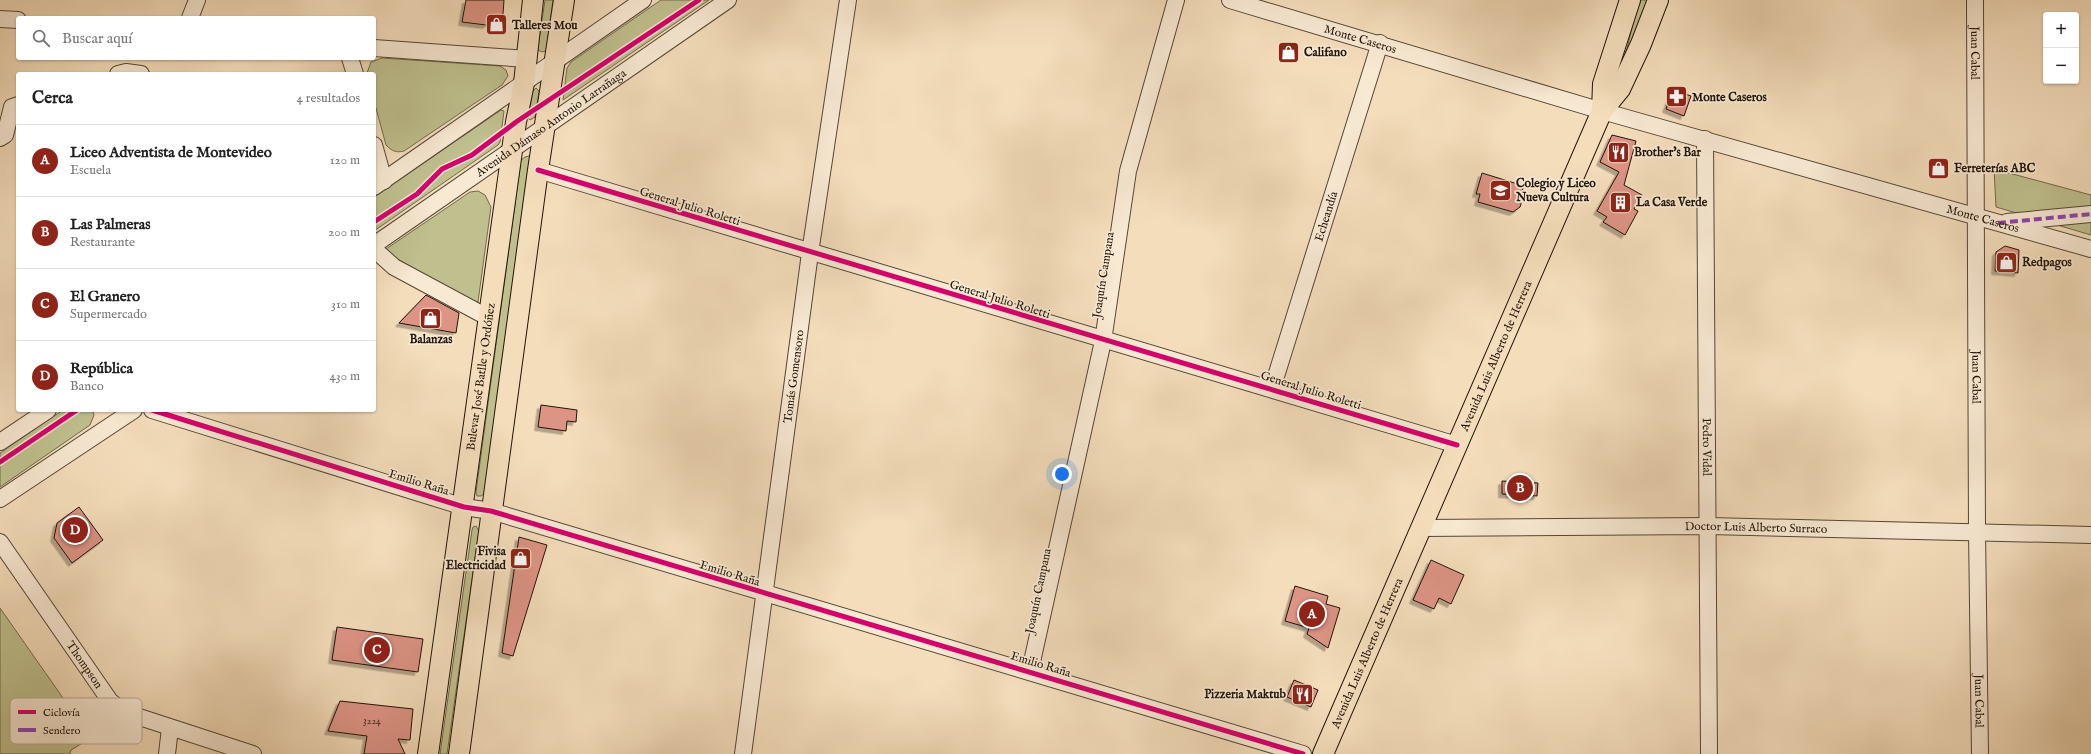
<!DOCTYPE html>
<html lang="es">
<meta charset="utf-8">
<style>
body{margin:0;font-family:"IM FELL English",serif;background:#f2f2f2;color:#222}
.controls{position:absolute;right:12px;top:12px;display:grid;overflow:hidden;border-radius:4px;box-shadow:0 1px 3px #0004}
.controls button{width:36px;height:36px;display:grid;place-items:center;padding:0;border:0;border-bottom:1px solid #e0e0e0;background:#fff;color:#222;font:20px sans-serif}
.you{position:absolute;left:1062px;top:474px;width:14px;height:14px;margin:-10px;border:3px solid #fff;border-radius:50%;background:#1a73e8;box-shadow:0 0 0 6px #1a73e833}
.badge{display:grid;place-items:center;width:26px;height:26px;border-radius:50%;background:#8f2418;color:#fff;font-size:13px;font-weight:700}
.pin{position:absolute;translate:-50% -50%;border:2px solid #fff;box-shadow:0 1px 4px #0006}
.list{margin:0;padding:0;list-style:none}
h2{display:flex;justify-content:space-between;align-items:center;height:52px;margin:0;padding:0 16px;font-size:17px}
h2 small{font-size:13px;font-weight:400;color:#767676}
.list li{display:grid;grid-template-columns:26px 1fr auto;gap:12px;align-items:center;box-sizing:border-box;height:72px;padding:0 16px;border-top:1px solid #e0e0e0}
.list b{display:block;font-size:15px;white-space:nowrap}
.list p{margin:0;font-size:13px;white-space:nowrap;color:#767676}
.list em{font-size:13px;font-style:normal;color:#767676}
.icon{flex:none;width:22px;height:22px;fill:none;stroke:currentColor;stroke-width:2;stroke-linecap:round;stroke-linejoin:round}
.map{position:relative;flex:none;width:2091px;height:754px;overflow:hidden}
.search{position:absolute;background:#fff;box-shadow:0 1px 3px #0004;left:16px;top:16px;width:360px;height:44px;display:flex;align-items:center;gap:10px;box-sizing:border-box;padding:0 14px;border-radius:4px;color:#767676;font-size:15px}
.panel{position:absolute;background:#fff;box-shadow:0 1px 3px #0004;left:16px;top:72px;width:360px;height:340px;border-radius:4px}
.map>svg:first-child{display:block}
.green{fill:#bfc08e;stroke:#706a4c}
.building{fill:#dd9485;stroke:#20140a;filter:url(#shadow)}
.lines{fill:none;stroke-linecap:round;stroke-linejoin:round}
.minor-casing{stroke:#554636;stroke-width:18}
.major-casing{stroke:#20140a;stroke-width:22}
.minor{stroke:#f8e9d3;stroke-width:16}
.major{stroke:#f4ddbb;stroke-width:20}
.quiet{stroke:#8e44ad;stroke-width:4;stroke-dasharray:8 4;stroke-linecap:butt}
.cycleway-casing{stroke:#f8e9d3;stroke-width:8}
.cycleway{stroke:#d6006c;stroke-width:5}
.labels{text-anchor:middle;stroke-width:3.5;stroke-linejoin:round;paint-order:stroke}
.number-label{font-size:10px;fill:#4f3429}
.poi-label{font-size:12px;font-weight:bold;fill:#20140a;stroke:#f8e9d3;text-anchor:start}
.street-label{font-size:12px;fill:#20140a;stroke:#f8e9d3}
.key{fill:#f8e9d3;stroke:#b7a997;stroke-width:1}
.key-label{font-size:11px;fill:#20140a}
</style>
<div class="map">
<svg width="2091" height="754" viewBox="0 0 2091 754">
<defs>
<filter id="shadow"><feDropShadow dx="-3.5" dy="3.5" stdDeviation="0" flood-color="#0004"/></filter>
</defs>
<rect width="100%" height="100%" fill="#f4ddbb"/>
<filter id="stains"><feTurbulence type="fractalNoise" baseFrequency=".005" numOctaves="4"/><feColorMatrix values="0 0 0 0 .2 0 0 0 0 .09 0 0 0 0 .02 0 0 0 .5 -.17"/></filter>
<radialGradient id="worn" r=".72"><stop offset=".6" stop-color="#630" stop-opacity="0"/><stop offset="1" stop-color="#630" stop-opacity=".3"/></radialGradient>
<!-- green -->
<g class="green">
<path d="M545,0H553L546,51L542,52L538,50V47Z"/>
<path d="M661,0H709L563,100L567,68L571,62Z"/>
<path d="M1639,0H1649L1624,60Z"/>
<path d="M382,58L500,66L506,70L508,76L502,85L404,151C396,153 392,151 386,145L374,101V74L367,73L371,62Z"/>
<path d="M536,88L539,91L535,117L530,120L528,118L533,91Z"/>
<path d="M501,110L504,111L500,142L498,145L374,231V197Z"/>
<path d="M529,156L531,159L485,493L481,496H477L476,492L521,160L525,157Z"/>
<path d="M1994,169L2091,195V235L1996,207Z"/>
<path d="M478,191L485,195L491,207L478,302L469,301L394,257L386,249L470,192Z"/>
<path d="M63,410H92L94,415L90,425L0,487V453Z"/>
<path d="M476,526L479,531L447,754H440L472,530L473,527Z"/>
<path d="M0,608L91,738L71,750L70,754H0Z"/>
</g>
<!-- building -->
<g class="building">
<path d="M466,0H504L503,14L486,25L462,22Z"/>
<path d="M1673,90L1691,96L1684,116L1666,109Z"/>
<path d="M1612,135L1636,141L1624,185L1642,195L1634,209L1638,211L1625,235L1603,222L1607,217L1597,211L1619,172L1600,162Z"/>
<path d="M1482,173L1524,186L1520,196L1521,204L1520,207L1513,212L1478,202L1480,194H1476Z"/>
<path d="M2005,246L2019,250L2018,273L1995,271L1996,252Z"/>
<path d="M426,295L459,313L456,333L399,323Z"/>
<path d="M541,405L577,410L576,422L567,421L566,431L538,427Z"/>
<path d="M1502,481L1538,483L1537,496L1502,494Z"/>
<path d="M79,507L103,540L72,563L54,538L57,523Z"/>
<path d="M519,537L547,545L513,656L502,653Z"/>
<path d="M1431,560L1464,575L1451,604L1439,598L1434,609L1413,600Z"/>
<path d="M1295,586L1328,596L1326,604L1340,608L1328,648L1307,634L1309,628L1285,621Z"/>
<path d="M337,627L423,639L418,672L332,660Z"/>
<path d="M1294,680L1318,690L1311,707L1287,697Z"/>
<path d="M340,701L413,709L410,740L398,739L405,754H364L367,736L328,731Z"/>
</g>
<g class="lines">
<defs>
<g id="minor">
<path id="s1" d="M1230,0L1602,111L2091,249"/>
<path id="s2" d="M1975,0L1977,531L1980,754"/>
<path d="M190,18L197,0"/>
<path d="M0,19L18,20"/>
<path d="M374,48L527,59"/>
<path d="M350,58L355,74"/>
<path d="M118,74L126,72L141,74"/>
<path d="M0,138L5,135L12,107L18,105"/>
<path id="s3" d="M1705,139L1709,754"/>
<path d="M374,145L384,181"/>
<path d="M538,170L1457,445"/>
<path d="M374,187L643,0"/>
<path d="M2007,222L2091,214"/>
<path id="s4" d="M374,245L728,0"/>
<path d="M374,249L394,267L489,318"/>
<path id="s5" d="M1272,389L1380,43"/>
<path d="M152,410L464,507L491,511L1303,754"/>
<path d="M0,442L48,410"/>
<path d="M0,499L134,410"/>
<path id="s6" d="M1420,528L1709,526L2091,535"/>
<path id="s7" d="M0,542L110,701L124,712L253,754"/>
<path d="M1030,671L1103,341L1128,171L1176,0"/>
<path d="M167,754L170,728"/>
<path id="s8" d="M743,754L810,253L848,0"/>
</g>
<g id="major">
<path d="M1602,111L1603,84L1630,0"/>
<path id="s9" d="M428,754L516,122L524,83L533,0"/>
<path d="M459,754L538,170L564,0"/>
<path id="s10" d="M1323,754L1602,111L1620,89L1641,44L1658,0"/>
</g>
</defs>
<!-- minor casing -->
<use href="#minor" class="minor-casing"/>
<!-- major casing -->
<use href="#major" class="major-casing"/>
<!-- minor -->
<use href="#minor" class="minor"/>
<!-- major -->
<use href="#major" class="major"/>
<!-- quiet -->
<path class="quiet" d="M1998,223L2091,214"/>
<defs>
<g id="cycleway">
<path d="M538,170L1457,445"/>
<path d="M374,222L417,194L442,169L472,155L516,122L699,0"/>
<path d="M152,410L464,507L491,511L1303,754"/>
<path d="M0,462L77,410"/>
</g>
</defs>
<!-- cycleway casing -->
<use href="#cycleway" class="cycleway-casing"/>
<!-- cycleway -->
<use href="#cycleway" class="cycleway"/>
</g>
<!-- icons -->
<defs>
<symbol id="shop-square" viewBox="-11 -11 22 22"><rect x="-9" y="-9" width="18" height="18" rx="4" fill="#8f2418" stroke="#f8e9d3"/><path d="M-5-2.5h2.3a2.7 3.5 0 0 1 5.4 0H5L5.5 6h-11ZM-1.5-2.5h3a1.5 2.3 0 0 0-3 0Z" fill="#fff"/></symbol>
<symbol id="pharmacy-square" viewBox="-11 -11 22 22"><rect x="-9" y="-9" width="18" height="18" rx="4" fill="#8f2418" stroke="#f8e9d3"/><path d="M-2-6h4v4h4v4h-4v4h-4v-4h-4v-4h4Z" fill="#fff"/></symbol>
<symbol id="restaurant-square" viewBox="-11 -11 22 22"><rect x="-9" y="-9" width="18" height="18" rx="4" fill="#8f2418" stroke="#f8e9d3"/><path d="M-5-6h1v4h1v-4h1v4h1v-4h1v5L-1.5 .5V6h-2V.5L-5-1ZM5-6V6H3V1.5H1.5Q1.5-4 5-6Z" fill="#fff"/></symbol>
<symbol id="school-square" viewBox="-11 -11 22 22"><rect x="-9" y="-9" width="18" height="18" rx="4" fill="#8f2418" stroke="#f8e9d3"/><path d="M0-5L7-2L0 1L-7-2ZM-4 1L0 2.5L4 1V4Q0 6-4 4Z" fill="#fff"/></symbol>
<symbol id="building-square" viewBox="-11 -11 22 22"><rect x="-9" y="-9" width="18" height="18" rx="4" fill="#8f2418" stroke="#f8e9d3"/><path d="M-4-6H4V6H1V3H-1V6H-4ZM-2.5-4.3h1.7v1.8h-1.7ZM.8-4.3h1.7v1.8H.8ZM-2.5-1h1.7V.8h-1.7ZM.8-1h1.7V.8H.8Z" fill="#fff"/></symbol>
</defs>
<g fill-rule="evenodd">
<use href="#shop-square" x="484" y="12" width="25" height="25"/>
<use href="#shop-square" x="1276" y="40" width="25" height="25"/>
<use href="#pharmacy-square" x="1664" y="84" width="25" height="25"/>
<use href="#restaurant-square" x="1606" y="140" width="25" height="25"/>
<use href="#shop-square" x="1926" y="156" width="25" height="25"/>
<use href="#school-square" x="1488" y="178" width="25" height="25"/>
<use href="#building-square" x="1608" y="190" width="25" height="25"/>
<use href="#shop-square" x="1994" y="250" width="25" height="25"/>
<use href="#shop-square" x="418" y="306" width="25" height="25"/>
<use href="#shop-square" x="508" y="546" width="25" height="25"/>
<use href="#restaurant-square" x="1290" y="682" width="25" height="25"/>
</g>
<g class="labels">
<!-- number labels -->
<g class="number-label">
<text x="372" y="724">3224</text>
</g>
<!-- poi labels -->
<g class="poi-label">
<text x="512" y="29">Talleres Mou</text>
<text x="1304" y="56">Califano</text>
<text x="1692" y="101">Monte Caseros</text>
<text x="1634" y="156">Brother's Bar</text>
<text x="1954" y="172">Ferreterías ABC</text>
<text x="1516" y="187">Colegio y Liceo<tspan x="1516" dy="14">Nueva Cultura</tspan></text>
<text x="1636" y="206">La Casa Verde</text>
<text x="2022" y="266">Redpagos</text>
<text x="431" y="343" text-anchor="middle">Balanzas</text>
<text x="506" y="555" text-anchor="end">Fivisa<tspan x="506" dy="14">Electricidad</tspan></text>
<text x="1286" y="698" text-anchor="end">Pizzeria Maktub</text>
</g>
<!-- street labels -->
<g class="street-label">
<text dy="4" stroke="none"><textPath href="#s1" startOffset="136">Monte Caseros</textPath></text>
<text dy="4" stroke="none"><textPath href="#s2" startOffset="53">Juan Cabal</textPath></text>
<text dy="4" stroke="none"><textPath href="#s4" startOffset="215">Avenida Dámaso Antonio Larrañaga</textPath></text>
<text transform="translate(690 206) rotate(17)" y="4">General Julio Roletti</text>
<text dy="4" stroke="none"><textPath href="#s5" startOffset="181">Echeandía</textPath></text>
<text dy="4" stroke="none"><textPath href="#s1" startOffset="784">Monte Caseros</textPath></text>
<text transform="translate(1103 275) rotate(-81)" y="4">Joaquín Campana</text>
<text transform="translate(1000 299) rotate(17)" y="4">General Julio Roletti</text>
<text dy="4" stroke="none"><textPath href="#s10" startOffset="434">Avenida Luis Alberto de Herrera</textPath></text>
<text dy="4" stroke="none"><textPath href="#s9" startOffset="381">Bulevar José Batlle y Ordóñez</textPath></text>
<text dy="4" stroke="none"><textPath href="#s8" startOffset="381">Tomás Gomensoro</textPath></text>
<text dy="4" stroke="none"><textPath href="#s2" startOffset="377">Juan Cabal</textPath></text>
<text transform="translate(1311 390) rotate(17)" y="4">General Julio Roletti</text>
<text dy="4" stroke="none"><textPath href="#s3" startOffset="308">Pedro Vidal</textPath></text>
<text transform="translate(419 482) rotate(17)" y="4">Emilio Raña</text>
<text dy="4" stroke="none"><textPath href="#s6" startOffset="336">Doctor Luis Alberto Surraco</textPath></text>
<text transform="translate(730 573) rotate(17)" y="4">Emilio Raña</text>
<text transform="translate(1038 591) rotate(-78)" y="4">Joaquín Campana</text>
<text dy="4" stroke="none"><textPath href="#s10" startOffset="110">Avenida Luis Alberto de Herrera</textPath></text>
<text transform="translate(1041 664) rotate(17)" y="4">Emilio Raña</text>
<text dy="4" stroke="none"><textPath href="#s7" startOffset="149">Thompson</textPath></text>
<text dy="4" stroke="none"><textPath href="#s2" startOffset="701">Juan Cabal</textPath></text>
</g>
</g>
<!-- legend -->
<rect x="10" y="698" width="132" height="46" rx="6" class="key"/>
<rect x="18" y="710" width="18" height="4" fill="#d6006c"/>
<rect x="18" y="728" width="18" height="4" fill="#8e44ad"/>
<g class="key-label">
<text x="43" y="716">Ciclovía</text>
<text x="43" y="734">Sendero</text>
</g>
<rect width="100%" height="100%" filter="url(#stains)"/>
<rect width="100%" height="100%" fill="url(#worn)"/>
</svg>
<div class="controls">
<button>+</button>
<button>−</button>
</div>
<div class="you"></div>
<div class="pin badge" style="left:1312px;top:614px">A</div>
<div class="pin badge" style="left:1520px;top:488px">B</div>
<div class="pin badge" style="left:377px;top:650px">C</div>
<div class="pin badge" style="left:75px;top:530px">D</div>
<div class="search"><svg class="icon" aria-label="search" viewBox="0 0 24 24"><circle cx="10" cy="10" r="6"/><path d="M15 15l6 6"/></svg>Buscar aquí</div>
<section class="panel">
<h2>Cerca<small>4 resultados</small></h2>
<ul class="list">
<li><span class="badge">A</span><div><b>Liceo Adventista de Montevideo</b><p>Escuela</p></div><em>120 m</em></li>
<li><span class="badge">B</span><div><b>Las Palmeras</b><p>Restaurante</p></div><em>200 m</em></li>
<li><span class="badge">C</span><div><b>El Granero</b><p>Supermercado</p></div><em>310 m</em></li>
<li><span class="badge">D</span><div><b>República</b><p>Banco</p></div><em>430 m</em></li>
</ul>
</section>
</div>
